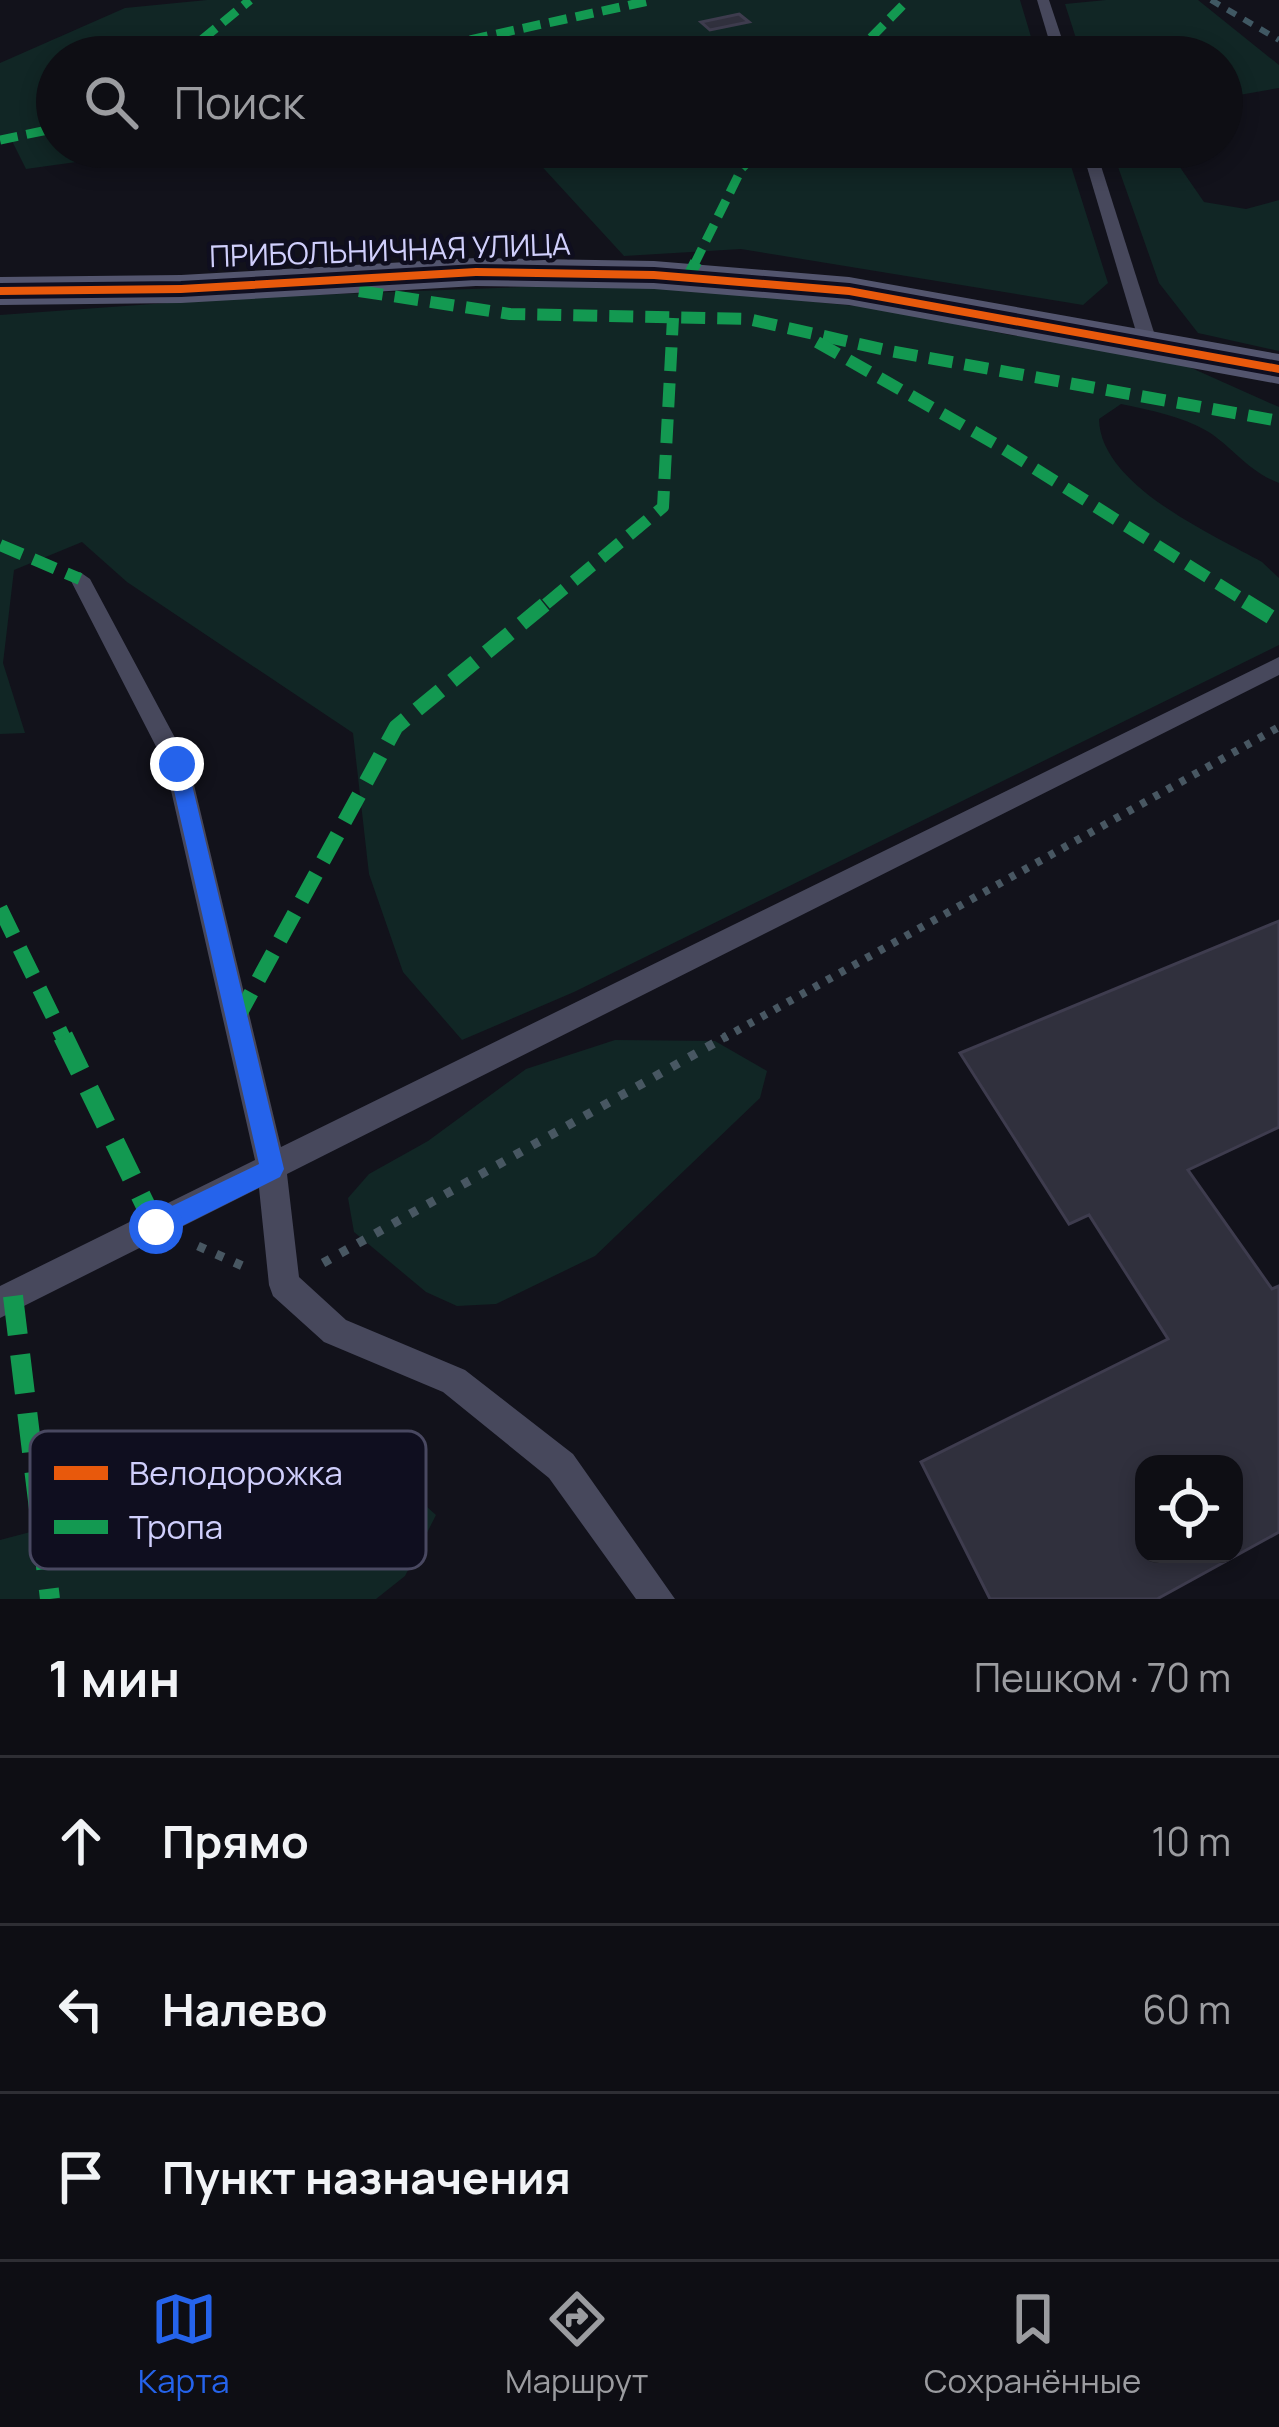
<!DOCTYPE html>
<html lang="ru">
<meta charset="utf-8">
<style>
body{margin:0;font-family:Manrope,sans-serif;background:#17171d;color:#f1f3f6}
.controls{position:absolute;right:36px;bottom:36px;display:grid;overflow:hidden;border-radius:24px;box-shadow:0 6px 18px #0003}
.controls button{width:108px;height:108px;display:grid;place-items:center;padding:0;border:0;border-bottom:3px solid #2e2e34;background:#0e0e14;color:#f1f3f6;font:60px sans-serif}
.stop{position:absolute;width:36px;height:36px;margin:-27px;border:9px solid #2563eb;border-radius:50%;background:#fff}
.stop.end{background:#2563eb;border-color:#fff;box-shadow:0 3px 12px #0008}
.list{margin:0;padding:0;list-style:none}
h2{display:flex;justify-content:space-between;align-items:center;height:156px;margin:0;padding:0 48px;font-size:51px}
h2 small{font-size:39px;font-weight:400;color:#9b9ca0}
.list li{display:grid;grid-template-columns:78px 1fr auto;gap:36px;align-items:center;box-sizing:border-box;height:168px;padding:0 48px;border-top:3px solid #2e2e34}
.list b{display:block;font-size:45px;white-space:nowrap}
.list em{font-size:39px;font-style:normal;color:#9b9ca0}
.icon{flex:none;width:66px;height:66px;fill:none;stroke:currentColor;stroke-width:2;stroke-linecap:round;stroke-linejoin:round}
.map{position:relative;flex:none;width:1279px;height:1599px;overflow:hidden}
.search{position:absolute;background:#0e0e14;box-shadow:0 6px 18px #0003;left:36px;right:36px;top:36px;height:132px;display:flex;align-items:center;gap:30px;box-sizing:border-box;padding:0 42px;border-radius:66px;color:#9b9ca0;font-size:45px}
.sheet{height:660px;background:#0e0e14}
nav{display:flex;justify-content:space-around;align-items:center;box-sizing:border-box;height:168px;border-top:3px solid #2e2e34;background:#0e0e14;font-size:33px;color:#9b9ca0}
nav a{display:grid;justify-items:center;gap:6px}
nav .on{color:#2563eb}
.map>svg:first-child{display:block}
.green{fill:#112625}
.building{fill:#30303d;stroke:#3e3c4e;stroke-width:3;fill-rule:evenodd}
.lines{fill:none;stroke-linecap:round;stroke-linejoin:round}
.path-far1{stroke:#485762;stroke-width:8;stroke-dasharray:6 9;stroke-linecap:butt}
.path{stroke:#485762;stroke-width:9;stroke-dasharray:8 12;stroke-linecap:butt}
.lane{fill:#47485c;fill-rule:evenodd}
.secondary{fill:#53556e;fill-rule:evenodd}
.rail{stroke:#405863;stroke-width:6;stroke-dasharray:10 9;stroke-linecap:butt}
.quiet-far3{stroke:#139951;stroke-width:9;stroke-dasharray:18 9;stroke-linecap:butt}
.quiet-far2{stroke:#139951;stroke-width:12;stroke-dasharray:24 12;stroke-linecap:butt}
.quiet-far1{stroke:#139951;stroke-width:15;stroke-dasharray:30 15;stroke-linecap:butt}
.quiet{stroke:#139951;stroke-width:20;stroke-dasharray:39 20;stroke-linecap:butt}
.cycleway-casing{stroke:#0f0e1f;stroke-width:8}
.cycleway{fill:#e8590c;fill-rule:evenodd}
.route{fill:#2563eb}
.labels{text-anchor:middle;stroke-width:9;stroke-linejoin:round;paint-order:stroke}
.far-street-label{font-size:30px;fill:#d0cffc;stroke:#0f0e1f}
.key{fill:#0f0e1f;stroke:#494861;stroke-width:3}
.key-label{font-size:33px;fill:#d0cffc}
</style>
<div class="map">
<svg width="1279" height="1599" viewBox="0 0 1279 1599">
<rect width="100%" height="100%" fill="#12121b"/>
<!-- green -->
<g class="green">
<path d="M207,0H1020L1037,57H57V147H184L26,169L11,139L0,141V63L125,8Z"/>
<path d="M1106,0H1198L1279,65V88L1222,98V57H1082L1065,4Z"/>
<path d="M524,147H1065L1108,283L1083,305L741,249L624,256Z"/>
<path d="M1111,147H1166L1204,202L1246,209L1279,200V351L1198,333L1159,283Z"/>
<path d="M628,283L875,308L1010,335L1146,353L1178,362L1279,407V483C1246,470 1233,447 1207,431C1181,416 1150,410 1121,404L1099,419C1100,485 1210,533 1262,562L1279,578V645L574,992L462,1040L403,972L369,874L353,733L127,582L82,542L14,570L3,663L25,733L0,734V315L236,298Z"/>
<path d="M615,1040L715,1041L767,1071L760,1098L595,1256L496,1304L457,1306L426,1292L354,1232L348,1198L369,1174L428,1141L526,1069Z"/>
<path d="M407,1489L436,1515L405,1576L376,1599H0V1540L38,1530L272,1552L358,1499Z"/>
</g>
<!-- building -->
<g class="building">
<path d="M739,14L749,22L710,30L701,22Z"/>
<path d="M1279,921V1127L1188,1170L1272,1289L1279,1286V1532L1157,1599H990L921,1462L1168,1339L1089,1215L1069,1224L960,1053ZM1144,1464H1234V1554H1144Z"/>
</g>
<g class="lines">
<!-- path-far1 -->
<path class="path-far1" d="M722,1039L1279,727"/>
<!-- path -->
<g class="path">
<path d="M198,1246L245,1267"/>
<path d="M323,1263L727,1036"/>
</g>
<!-- lane -->
<g class="lane">
<path d="M1037,0H1049L1068,57H1054Z"/>
<path d="M1081,147H1095L1158,345L1155,349L1149,350L1140,345Z"/>
<path d="M80,572L90,579L189,764L281,1147L1279,657V675L287,1174L299,1277L346,1320L465,1370L573,1454L675,1599H636L549,1478L443,1392L324,1342L273,1296L269,1285L259,1188L0,1318V1286L255,1160L165,764L70,579Z"/>
</g>
<!-- secondary -->
<path class="secondary" d="M476,258L654,261L849,277L1279,354V384L849,305L654,289L476,286L181,303L0,305V277L181,275Z"/>
<!-- rail -->
<path class="rail" d="M1211,0L1279,40"/>
<!-- quiet-far3 -->
<g class="quiet-far3">
<path d="M181,57L250,0"/>
<path d="M391,57L653,0"/>
<path d="M852,57L908,0"/>
<path d="M0,140L57,128"/>
<path d="M694,265L742,168L763,147"/>
</g>
<!-- quiet-far2 -->
<g class="quiet-far2">
<path d="M688,278L696,262"/>
<path d="M359,291L510,314L748,319L890,351L1279,421"/>
<path d="M817,342L999,446L1250,604"/>
<path d="M0,545L80,579"/>
<path d="M546,604L663,507L673,318"/>
</g>
<!-- quiet-far1 -->
<g class="quiet-far1">
<path d="M1245,601L1279,622"/>
<path d="M0,908L64,1039"/>
<path d="M237,1019L396,727L549,601"/>
</g>
<!-- quiet -->
<g class="quiet">
<path d="M63,1036L156,1227"/>
<path d="M13,1296L50,1599"/>
</g>
<defs>
<path id="cycleway" d="M476,268L654,271L849,287L1279,365V373L849,295L654,279L476,276L181,293L0,295V287L181,285Z"/>
</defs>
<!-- cycleway casing -->
<use href="#cycleway" class="cycleway-casing"/>
<!-- cycleway -->
<use href="#cycleway" class="cycleway"/>
</g>
<!-- route -->
<path class="route" d="M177,756L187,764L284,1169L280,1177L156,1239L147,1235V1218L259,1164L168,764Z"/>
<g class="labels">
<!-- far-street labels -->
<g class="far-street-label">
<text transform="translate(390 251) rotate(-2)" y="10">ПРИБОЛЬНИЧНАЯ УЛИЦА</text>
</g>
</g>
<!-- legend -->
<rect x="30" y="1431" width="396" height="138" rx="18" class="key"/>
<rect x="54" y="1466" width="54" height="14" fill="#e8590c"/>
<rect x="54" y="1520" width="54" height="14" fill="#139951"/>
<g class="key-label">
<text x="129" y="1485">Велодорожка</text>
<text x="129" y="1539">Тропа</text>
</g>
</svg>
<div class="controls">
<button><svg class="icon" aria-label="locate" viewBox="0 0 24 24"><circle cx="12" cy="12" r="6"/><path d="M12 2v4M12 18v4M2 12h4M18 12h4"/></svg></button>
</div>
<div class="stop" style="left:156px;top:1227px"></div>
<div class="stop end" style="left:177px;top:764px"></div>
<div class="search"><svg class="icon" aria-label="search" viewBox="0 0 24 24"><circle cx="10" cy="10" r="6"/><path d="M15 15l6 6"/></svg>Поиск</div>
</div>
<section class="sheet">
<h2>1 мин<small>Пешком · 70 m</small></h2>
<ul class="list">
<li><svg class="icon" aria-label="ahead" viewBox="0 0 24 24"><path d="M12 20V5M6 11l6-6 6 6"/></svg><div><b>Прямо</b></div><em>10 m</em></li>
<li><svg class="icon" aria-label="left" viewBox="0 0 24 24"><path d="M17 20v-9H6M10 6l-5 5 5 5"/></svg><div><b>Налево</b></div><em>60 m</em></li>
<li><svg class="icon" aria-label="arrive" viewBox="0 0 24 24"><path d="M6 21V4h12l-3 4 3 4H6"/></svg><div><b>Пункт назначения</b></div></li>
</ul>
</section>
<nav>
<a class="on"><svg class="icon" aria-label="map" viewBox="0 0 24 24"><path d="M3 6l6-2 6 2 6-2v14l-6 2-6-2-6 2zM9 4v14M15 6v14"/></svg>Карта</a>
<a><svg class="icon" aria-label="directions" viewBox="0 0 24 24"><path d="M12 3l9 9-9 9-9-9zM9 14v-3h6M13 9l2 2-2 2"/></svg>Маршрут</a>
<a><svg class="icon" aria-label="saved" viewBox="0 0 24 24"><path d="M7 4h10v16l-5-4-5 4z"/></svg>Сохранённые</a>
</nav>
